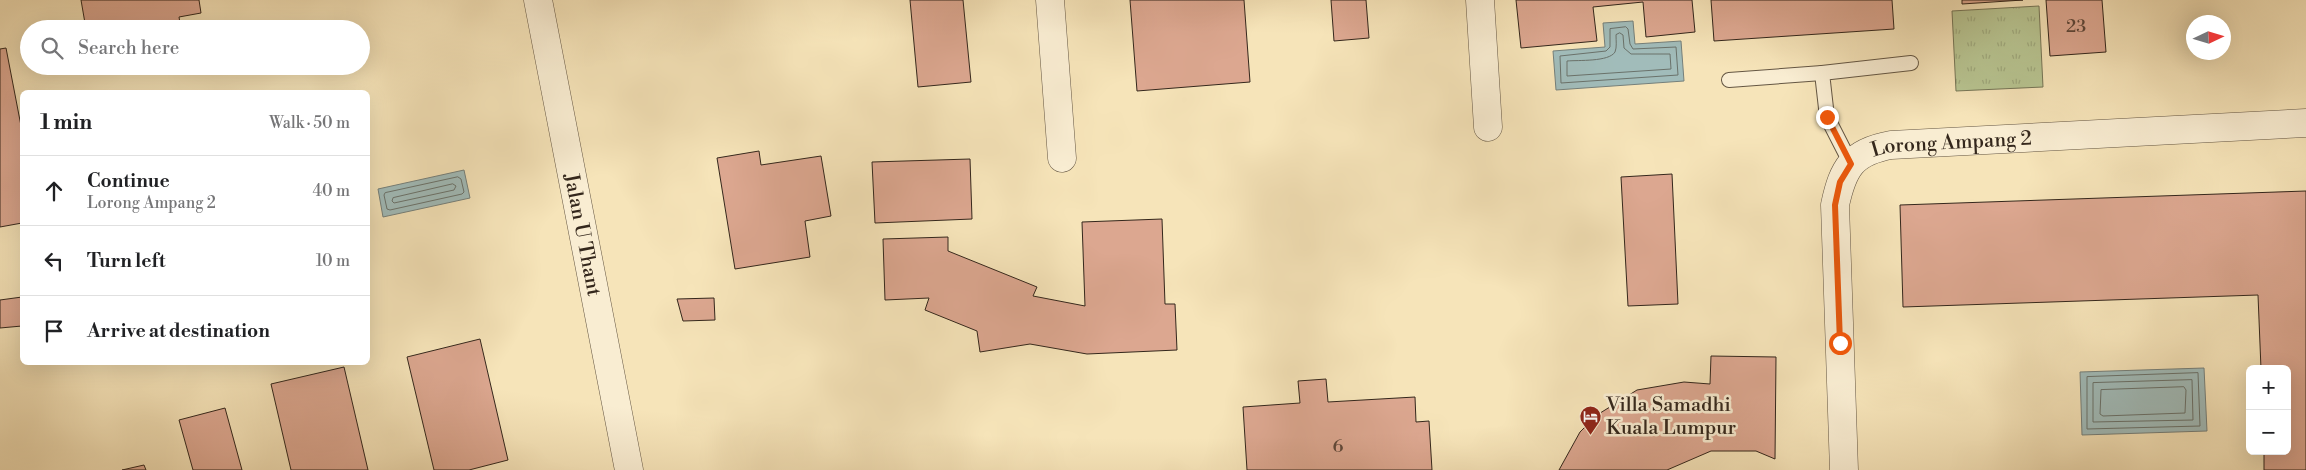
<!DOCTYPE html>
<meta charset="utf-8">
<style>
body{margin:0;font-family:"Libre Bodoni",serif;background:#f2f2f2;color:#202124}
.controls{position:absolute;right:15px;bottom:15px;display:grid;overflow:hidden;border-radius:8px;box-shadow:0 5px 20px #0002}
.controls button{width:45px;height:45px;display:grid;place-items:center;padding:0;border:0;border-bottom:1px solid #e0e0e0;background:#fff;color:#202124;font:25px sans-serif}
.compass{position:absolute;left:2186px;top:15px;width:45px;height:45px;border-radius:50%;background:#fff;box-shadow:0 5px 20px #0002;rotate:86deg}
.stop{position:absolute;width:15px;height:15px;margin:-11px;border:4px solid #ea580c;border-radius:50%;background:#fff}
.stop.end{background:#ea580c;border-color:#fff;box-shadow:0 1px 5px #0008}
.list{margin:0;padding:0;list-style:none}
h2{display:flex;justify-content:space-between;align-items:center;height:65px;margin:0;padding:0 20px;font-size:21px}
h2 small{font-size:16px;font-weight:400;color:#757577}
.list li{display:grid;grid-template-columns:32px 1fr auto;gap:15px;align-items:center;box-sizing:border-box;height:70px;padding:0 20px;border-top:1px solid #e0e0e0}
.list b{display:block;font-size:19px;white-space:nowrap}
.list p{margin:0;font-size:16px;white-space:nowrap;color:#757577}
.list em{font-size:16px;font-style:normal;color:#757577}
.icon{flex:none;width:28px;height:28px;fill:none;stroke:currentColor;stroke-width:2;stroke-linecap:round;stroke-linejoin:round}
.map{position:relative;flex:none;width:2306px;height:470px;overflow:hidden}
.search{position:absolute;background:#fff;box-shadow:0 5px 20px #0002;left:20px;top:20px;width:350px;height:55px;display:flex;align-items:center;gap:12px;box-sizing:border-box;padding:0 18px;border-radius:28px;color:#757577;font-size:19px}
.panel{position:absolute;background:#fff;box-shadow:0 5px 20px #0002;left:20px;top:90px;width:350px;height:275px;border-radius:8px}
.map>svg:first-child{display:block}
.park{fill:url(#park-tufts);stroke:#767657}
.water{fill:#a1bcba;stroke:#75807b}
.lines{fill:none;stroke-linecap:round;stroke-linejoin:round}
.shore{stroke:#6a726b;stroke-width:1}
.building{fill:#dca790;stroke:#34271c}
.service-casing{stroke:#645643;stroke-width:16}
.minor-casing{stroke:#645643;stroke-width:29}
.tertiary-casing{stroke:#645643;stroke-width:29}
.service{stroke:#f9edd2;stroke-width:14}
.minor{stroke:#f9edd2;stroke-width:28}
.tertiary{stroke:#f9edd2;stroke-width:28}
.route{stroke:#ea580c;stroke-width:6}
.labels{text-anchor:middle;stroke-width:5;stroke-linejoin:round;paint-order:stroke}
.number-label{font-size:18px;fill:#5e4739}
.street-label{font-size:20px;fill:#34271c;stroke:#f9edd2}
.poi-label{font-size:20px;fill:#34271c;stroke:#f9edd2;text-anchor:start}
</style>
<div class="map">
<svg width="2306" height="470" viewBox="0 0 2306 470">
<defs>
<pattern id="park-tufts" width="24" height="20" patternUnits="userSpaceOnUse" patternTransform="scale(1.25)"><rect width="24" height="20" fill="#b8c592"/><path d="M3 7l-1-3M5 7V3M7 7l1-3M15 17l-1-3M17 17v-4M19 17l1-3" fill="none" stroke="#9fa97d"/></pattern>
</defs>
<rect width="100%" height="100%" fill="#f6e4b9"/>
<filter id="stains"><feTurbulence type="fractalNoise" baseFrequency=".004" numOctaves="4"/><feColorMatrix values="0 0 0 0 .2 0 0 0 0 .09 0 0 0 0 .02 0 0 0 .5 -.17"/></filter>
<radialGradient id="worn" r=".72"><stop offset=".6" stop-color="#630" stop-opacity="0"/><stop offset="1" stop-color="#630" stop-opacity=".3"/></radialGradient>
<!-- park -->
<path class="park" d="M2039,6L2043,87L1956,91L1952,11Z"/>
<!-- water -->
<g class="water">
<path d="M1633,21L1635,44L1681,41L1684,81L1556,90L1553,51L1605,47L1603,23Z"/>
<path d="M464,170L470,198L383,217L378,189Z"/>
<path d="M2204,368L2207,431L2082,435L2080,372Z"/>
</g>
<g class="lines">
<!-- shore -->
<g class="shore">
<path d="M1626,27L1628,29L1630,44L1633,49L1676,47L1678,75L1561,83L1560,56L1606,51L1610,47V29Z"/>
<path d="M1620,33L1623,35L1624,48L1631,54H1670L1671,69L1567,76V61C1578,60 1609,62 1615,52C1617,47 1616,41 1616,35Z"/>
<path d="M458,177L461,179L464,192L462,194L390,210L387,209L384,195L385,193Z"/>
<path d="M453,184L456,186L454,190L394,203L392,201L393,198Z"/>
<path d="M2198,373L2200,426L2087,429V377Z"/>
<path d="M2192,380L2193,420L2093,422V383Z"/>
<path d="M2184,387L2186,390L2185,413L2103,416L2100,414L2101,390Z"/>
</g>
</g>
<!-- building -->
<g class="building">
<path d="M81,0H199L201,13L179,17L181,29H133V26L116,29H86Z"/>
<path d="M910,0H963L971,82L918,87Z"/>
<path d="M1130,0H1244L1250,82L1137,91Z"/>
<path d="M1331,0H1366L1369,38L1334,41Z"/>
<path d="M1516,0H1692L1695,32L1646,37L1643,2L1593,7L1597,41L1521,48Z"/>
<path d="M1711,0H1892L1894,29L1714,41Z"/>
<path d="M1962,0H2023L1962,4Z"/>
<path d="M2046,0H2102L2106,52L2050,56Z"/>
<path d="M6,48L22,131V223L0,227V49Z"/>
<path d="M759,151L761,165L821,156L831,216L805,221L810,257L735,269L717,158Z"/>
<path d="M970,159L972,219L875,223L872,162Z"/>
<path d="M1672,174L1678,304L1628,306L1621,177Z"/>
<path d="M2306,191V470H2264V451H2287V369H2261L2258,295L1903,307L1900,205Z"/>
<path d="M1162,219L1165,304H1175L1177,350L1087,354L1030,344L980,352L977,331L925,310L929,298L885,300L883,239L948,237V251L1037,287L1033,296L1085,306L1082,222Z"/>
<path d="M22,297V326L0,328V300Z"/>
<path d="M714,298L715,320L683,321L677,299Z"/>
<path d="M480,339L508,460L469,470H434L407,357Z"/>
<path d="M1711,356L1776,357L1775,459L1756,451H1711L1667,470H1559L1580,432L1597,415L1637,390L1684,382L1710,384Z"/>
<path d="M344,367L368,470H291L271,384Z"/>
<path d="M1326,379L1328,402L1415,397L1416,422L1429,421L1432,470H1247L1243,407L1300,403L1298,381Z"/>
<path d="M225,408L242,470H193L179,420Z"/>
<path d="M144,465L146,470H122Z"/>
</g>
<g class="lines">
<defs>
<g id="service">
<path d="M1729,80L1822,73"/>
<path d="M1851,164L1827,117L1822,73L1911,63"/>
</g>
<g id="minor">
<path d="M1050,0L1062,158"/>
<path d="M1480,0L1488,127"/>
<path id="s1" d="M1844,470L1835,205C1843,168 1852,152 1891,145L2306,123"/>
</g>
<g id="tertiary">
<path id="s2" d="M538,0L629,470"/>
</g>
</defs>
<!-- service casing -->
<use href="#service" class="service-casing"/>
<!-- minor casing -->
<use href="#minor" class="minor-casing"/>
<!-- tertiary casing -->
<use href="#tertiary" class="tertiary-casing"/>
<!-- service -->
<use href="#service" class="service"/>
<!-- minor -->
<use href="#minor" class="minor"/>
<!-- tertiary -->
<use href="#tertiary" class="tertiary"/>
</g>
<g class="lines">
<!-- route -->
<path class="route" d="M1827,117L1851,164L1840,182L1835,205L1840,343"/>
</g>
<!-- icons -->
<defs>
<symbol id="hotel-pin" viewBox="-11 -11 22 30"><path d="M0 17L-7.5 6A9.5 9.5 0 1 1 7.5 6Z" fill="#8f2418" stroke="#f9edd2"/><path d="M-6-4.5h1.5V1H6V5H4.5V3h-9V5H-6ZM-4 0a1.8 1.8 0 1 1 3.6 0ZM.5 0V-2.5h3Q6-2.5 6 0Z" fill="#fff"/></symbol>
</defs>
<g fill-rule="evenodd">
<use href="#hotel-pin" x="1578" y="404" width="25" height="34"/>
</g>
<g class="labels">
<!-- number labels -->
<g class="number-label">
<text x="2076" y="32">23</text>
<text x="1338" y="452">6</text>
</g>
<!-- street labels -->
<g class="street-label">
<text dy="7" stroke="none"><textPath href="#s1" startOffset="415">Lorong Ampang 2</textPath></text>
<text dy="7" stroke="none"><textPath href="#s2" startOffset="239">Jalan U Thant</textPath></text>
</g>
<!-- poi labels -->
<g class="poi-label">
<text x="1606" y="411">Villa Samadhi<tspan x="1606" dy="23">Kuala Lumpur</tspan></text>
</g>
</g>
<rect width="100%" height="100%" filter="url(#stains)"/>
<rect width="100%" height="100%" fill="url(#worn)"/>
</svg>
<div class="controls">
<button>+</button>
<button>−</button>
</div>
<svg class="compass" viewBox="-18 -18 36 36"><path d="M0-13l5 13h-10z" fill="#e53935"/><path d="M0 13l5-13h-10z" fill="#757577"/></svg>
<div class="stop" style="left:1840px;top:343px"></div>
<div class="stop end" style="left:1827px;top:117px"></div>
<div class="search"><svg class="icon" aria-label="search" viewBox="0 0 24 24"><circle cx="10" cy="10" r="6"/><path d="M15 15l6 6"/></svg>Search here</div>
<section class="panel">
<h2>1 min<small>Walk · 50 m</small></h2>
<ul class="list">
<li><svg class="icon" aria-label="ahead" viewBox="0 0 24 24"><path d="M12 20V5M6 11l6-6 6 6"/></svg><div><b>Continue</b><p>Lorong Ampang 2</p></div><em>40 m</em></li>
<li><svg class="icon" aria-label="left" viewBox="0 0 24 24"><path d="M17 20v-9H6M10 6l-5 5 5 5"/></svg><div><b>Turn left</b></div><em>10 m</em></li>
<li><svg class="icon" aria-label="arrive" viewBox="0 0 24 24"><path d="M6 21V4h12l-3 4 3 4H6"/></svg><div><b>Arrive at destination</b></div></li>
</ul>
</section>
</div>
